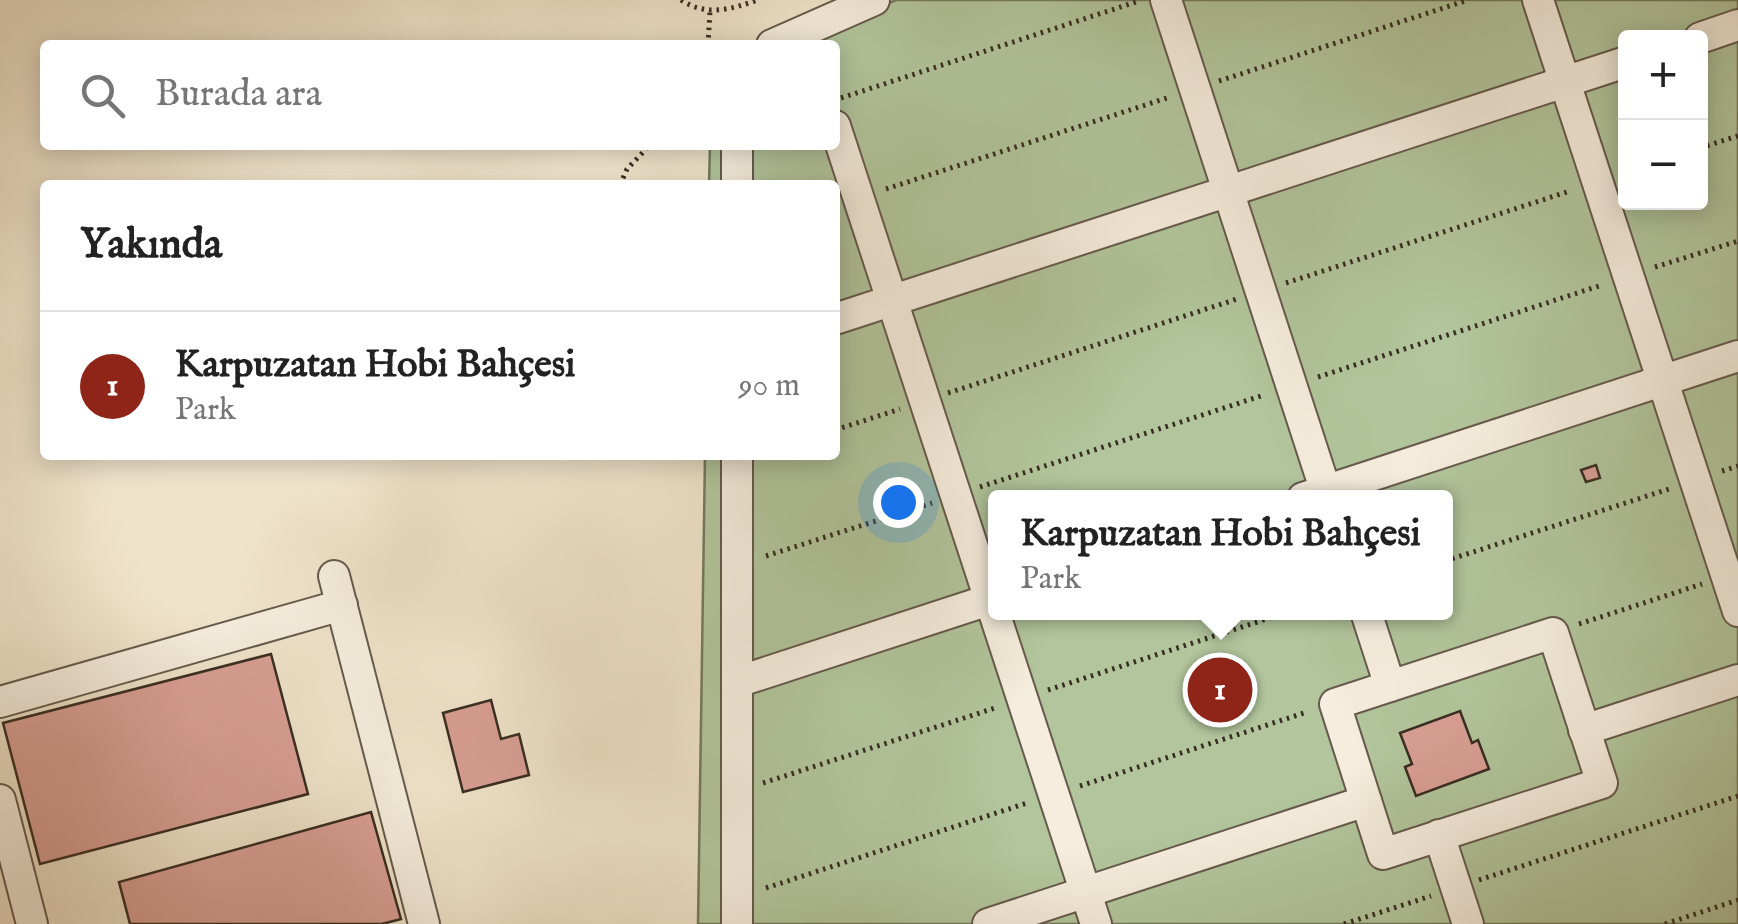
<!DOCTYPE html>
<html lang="tr">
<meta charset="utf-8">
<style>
body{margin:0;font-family:"IM FELL English",serif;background:#f6f6f6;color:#222}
.controls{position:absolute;right:30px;top:30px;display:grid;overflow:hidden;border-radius:10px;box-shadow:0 5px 25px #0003}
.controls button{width:90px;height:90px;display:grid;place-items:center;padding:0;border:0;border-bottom:2px solid #e0e0e0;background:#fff;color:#222;font:50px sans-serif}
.you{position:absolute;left:898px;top:502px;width:35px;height:35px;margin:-25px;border:8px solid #fff;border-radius:50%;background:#1a73e8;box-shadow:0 0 0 15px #1a73e833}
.badge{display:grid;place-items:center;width:65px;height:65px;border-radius:50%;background:#8f2418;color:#fff;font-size:32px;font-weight:700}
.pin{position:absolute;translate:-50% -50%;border:5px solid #fff;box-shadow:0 2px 10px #0006}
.popup{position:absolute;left:988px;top:490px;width:465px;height:130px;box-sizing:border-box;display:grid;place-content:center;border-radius:10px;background:#fff;filter:drop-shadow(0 2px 8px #0005);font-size:32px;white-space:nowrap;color:#767676}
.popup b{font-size:38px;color:#222}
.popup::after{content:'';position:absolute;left:50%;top:100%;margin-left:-20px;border:20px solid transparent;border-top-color:#fff}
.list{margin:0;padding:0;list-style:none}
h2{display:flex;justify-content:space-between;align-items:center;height:130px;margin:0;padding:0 40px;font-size:42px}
h2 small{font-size:32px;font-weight:400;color:#767676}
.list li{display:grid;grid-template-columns:65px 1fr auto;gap:30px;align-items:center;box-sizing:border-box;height:150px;padding:0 40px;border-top:2px solid #e0e0e0}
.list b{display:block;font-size:38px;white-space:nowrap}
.list p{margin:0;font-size:32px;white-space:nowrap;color:#767676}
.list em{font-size:32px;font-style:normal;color:#767676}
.icon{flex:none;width:55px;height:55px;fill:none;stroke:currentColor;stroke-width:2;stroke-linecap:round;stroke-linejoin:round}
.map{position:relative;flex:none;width:1738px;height:924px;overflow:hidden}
.search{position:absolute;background:#fff;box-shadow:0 5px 25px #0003;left:40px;top:40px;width:800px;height:110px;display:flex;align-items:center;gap:25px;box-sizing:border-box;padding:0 35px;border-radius:10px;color:#767676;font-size:38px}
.panel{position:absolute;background:#fff;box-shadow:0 5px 25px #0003;left:40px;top:180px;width:800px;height:280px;border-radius:10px}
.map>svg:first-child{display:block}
.green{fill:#b2c59c;stroke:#74795f;stroke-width:2.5;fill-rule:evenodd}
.building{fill:#d89e94;stroke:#372d22;stroke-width:2.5}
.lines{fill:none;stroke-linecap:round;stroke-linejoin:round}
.minor-casing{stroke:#655a4c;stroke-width:34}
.path{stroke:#372d22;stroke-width:5;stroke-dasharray:2.5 5;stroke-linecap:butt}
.minor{stroke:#f5eddd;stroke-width:30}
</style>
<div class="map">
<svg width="1738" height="924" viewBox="0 0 1738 924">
<rect width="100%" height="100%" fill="#efe3ca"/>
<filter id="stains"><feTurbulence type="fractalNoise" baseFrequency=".002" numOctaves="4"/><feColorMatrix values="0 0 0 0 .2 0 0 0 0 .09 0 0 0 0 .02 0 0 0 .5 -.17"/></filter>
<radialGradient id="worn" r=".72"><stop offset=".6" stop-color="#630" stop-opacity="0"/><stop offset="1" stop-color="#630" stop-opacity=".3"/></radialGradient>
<!-- green -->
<path class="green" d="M896,0H1738V924H698L705,455H835V185H709L710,145H835V45H793ZM1626,38H1700V202H1626ZM995,498H1445V612H995Z"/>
<!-- building -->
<g class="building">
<path d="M1596,465L1600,478L1586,482L1581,470Z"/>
<path d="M271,654L308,794L40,864L3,723Z"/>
<path d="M491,700L501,739L519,734L529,775L463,792L443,713Z"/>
<path d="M1460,711L1472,743L1478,740L1489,769L1416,796L1405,767L1412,764L1400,733Z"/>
<path d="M371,812L401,919L382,924H130L119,882Z"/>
</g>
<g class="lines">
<defs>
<g id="minor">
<path d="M1166,0L1328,498"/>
<path d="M1538,0L1738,611"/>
<path d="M1700,38L1738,25"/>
<path d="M772,45L874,0"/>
<path d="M835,126L1096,924"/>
<path d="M737,145V185"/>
<path d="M835,319L1626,62"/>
<path d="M737,455V924"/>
<path d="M1303,498L1738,356"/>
<path d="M334,576L424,924"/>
<path d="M1366,612L1390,686"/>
<path d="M1553,633L1602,783L1383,854L1335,704Z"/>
<path d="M737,682L995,598"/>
<path d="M0,702L342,605"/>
<path d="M1584,730L1738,680"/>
<path d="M0,800L32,924"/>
<path d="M1439,835L1468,924"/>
<path d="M988,924L1366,801"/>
</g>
</defs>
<!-- minor casing -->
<use href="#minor" class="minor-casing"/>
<!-- path -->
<g class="path">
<path d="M681,0C707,17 731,9 758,0"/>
<path d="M708,45L710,11"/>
<path d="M1219,81L1468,0"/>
<path d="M841,98L1139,1"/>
<path d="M1700,148L1738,136"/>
<path d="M620,185L627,169L650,145"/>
<path d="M886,189L1170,97"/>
<path d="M1655,267L1738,241"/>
<path d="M1286,283L1570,191"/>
<path d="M1318,377L1602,285"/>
<path d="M948,393L1237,299"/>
<path d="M835,430L900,409"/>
<path d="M1722,471L1738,466"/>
<path d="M980,487L1264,395"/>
<path d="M766,556L932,503"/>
<path d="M1445,561L1669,489"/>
<path d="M1579,624L1702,584"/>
<path d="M1048,690L1288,612"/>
<path d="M763,783L995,708"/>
<path d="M1080,786L1307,712"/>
<path d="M1479,880L1738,796"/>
<path d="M766,888L1027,803"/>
<path d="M1344,924L1431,896"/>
<path d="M1665,924L1738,900"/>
</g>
<!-- minor -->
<use href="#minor" class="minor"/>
</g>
<rect width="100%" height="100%" filter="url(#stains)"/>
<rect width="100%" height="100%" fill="url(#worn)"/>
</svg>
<div class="controls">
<button>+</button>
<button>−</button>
</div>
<div class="you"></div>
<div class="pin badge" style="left:1220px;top:690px">1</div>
<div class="popup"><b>Karpuzatan Hobi Bahçesi</b>Park</div>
<div class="search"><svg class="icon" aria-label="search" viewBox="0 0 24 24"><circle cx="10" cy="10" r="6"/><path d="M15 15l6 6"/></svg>Burada ara</div>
<section class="panel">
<h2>Yakında<small></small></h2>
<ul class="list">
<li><span class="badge">1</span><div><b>Karpuzatan Hobi Bahçesi</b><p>Park</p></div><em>90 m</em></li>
</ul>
</section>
</div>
